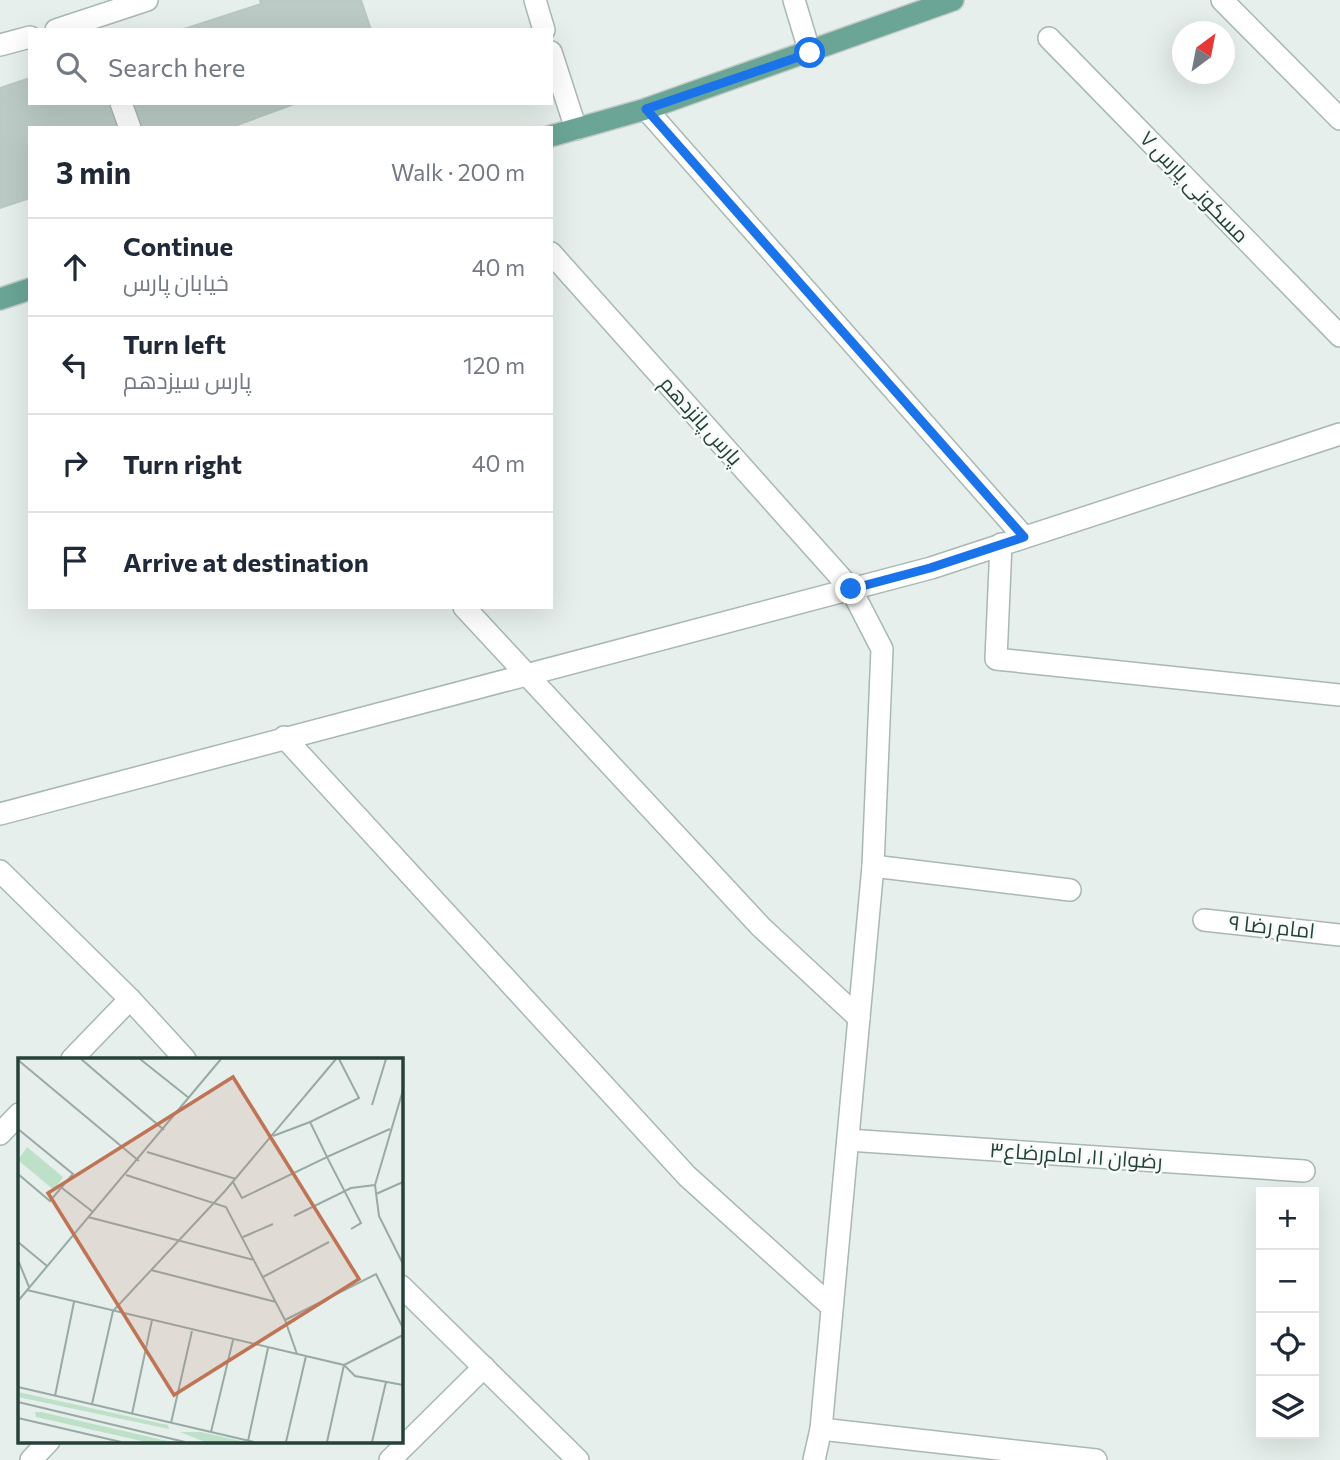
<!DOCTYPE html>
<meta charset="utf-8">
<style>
body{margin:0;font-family:Commissioner,Cairo,sans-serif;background:#f2f2f3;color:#1f2937}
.controls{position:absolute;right:21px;bottom:21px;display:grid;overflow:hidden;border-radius:0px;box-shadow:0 7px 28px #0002}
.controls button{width:63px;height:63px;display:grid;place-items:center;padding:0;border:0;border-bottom:2px solid #e0e1e3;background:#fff;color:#1f2937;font:35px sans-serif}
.compass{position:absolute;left:1172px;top:21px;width:63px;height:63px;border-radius:50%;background:#fff;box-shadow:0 7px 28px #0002;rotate:32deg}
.stop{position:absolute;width:21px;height:21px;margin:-16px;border:5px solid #1a73e8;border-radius:50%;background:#fff}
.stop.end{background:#1a73e8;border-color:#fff;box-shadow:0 2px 7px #0008}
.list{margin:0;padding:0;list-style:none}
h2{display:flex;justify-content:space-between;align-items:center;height:91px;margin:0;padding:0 28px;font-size:30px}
h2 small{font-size:23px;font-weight:400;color:#747a83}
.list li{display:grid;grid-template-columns:46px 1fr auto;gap:21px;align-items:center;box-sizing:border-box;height:98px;padding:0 28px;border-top:2px solid #e0e1e3}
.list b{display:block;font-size:26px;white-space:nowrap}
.list p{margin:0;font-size:23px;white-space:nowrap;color:#747a83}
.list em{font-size:23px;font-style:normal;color:#747a83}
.icon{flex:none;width:38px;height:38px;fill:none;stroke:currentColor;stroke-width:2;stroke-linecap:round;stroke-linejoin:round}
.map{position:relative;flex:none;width:1340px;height:1460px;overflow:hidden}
.search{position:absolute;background:#fff;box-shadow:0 7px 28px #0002;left:28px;top:28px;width:525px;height:77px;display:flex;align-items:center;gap:18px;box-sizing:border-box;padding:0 24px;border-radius:0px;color:#747a83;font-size:26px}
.panel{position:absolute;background:#fff;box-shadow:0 7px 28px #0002;left:28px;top:126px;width:525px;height:483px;border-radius:0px}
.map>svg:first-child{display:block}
.building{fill:#bbcac4;stroke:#b8c9c2;stroke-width:2}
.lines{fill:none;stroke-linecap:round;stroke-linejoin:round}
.minor-casing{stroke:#a8b8b2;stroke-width:24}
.major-casing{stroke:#c2cac8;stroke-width:24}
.minor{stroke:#fff;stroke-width:21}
.major{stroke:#6aa596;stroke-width:21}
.route{stroke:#1a73e8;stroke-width:9}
.labels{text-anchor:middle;stroke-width:5;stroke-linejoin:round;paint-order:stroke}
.street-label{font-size:21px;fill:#24423a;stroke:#f7fbf9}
.inset-road{fill:none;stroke:#98aaa4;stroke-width:2}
.view{fill:#c07456;fill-opacity:0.15;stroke:#c07456;stroke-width:3.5}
.inset-edge{fill:none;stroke:#24423a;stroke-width:3.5}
</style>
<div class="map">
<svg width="1340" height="1460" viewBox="0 0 1340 1460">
<rect width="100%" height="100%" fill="#e6efeb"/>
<!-- building -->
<g class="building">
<path d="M260,0H361L371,30H181L261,4Z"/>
<path d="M30,78V103H297L229,128H30V198L0,208V88Z"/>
</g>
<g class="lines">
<defs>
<g id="minor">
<path d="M535,0L544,30"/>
<path d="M794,0L810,53"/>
<path d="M1222,0L1340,119"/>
<path d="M56,30L147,0"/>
<path d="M1049,38L1340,336"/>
<path d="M0,45L30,37"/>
<path d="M551,52L576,129"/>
<path d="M121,103L130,128"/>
<path d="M646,109L1024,537"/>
<path d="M551,253L851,589L882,649L873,866L821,1429L814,1460"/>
<path d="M1001,544L996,659L1340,695"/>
<path d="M464,607L761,927L859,1018"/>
<path d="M284,737L687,1176L832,1307"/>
<path d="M0,814L931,568L1340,434"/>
<path d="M873,866L1070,890"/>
<path d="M0,871L130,999L185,1059"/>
<path d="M1204,920L1340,935"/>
<path d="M72,1059L130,999"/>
<path d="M0,1134L19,1114"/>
<path d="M848,1140L1304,1171"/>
<path d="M401,1286L578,1460"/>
<path d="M821,1429L1096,1460"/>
<path d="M31,1460L49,1441"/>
<path d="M390,1460L484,1367"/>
</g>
<g id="major">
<path d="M551,136L646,109L953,0"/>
<path d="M0,299L30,289"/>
</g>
</defs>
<!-- minor casing -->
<use href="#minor" class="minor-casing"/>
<!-- major casing -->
<use href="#major" class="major-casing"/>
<!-- minor -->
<use href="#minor" class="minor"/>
<!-- major -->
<use href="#major" class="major"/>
</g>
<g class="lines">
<!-- route -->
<path class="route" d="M810,53L646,109L1024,537L930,568L851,589"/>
</g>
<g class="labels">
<!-- street labels -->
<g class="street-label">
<text transform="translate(1194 187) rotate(46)" y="7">مسکونی ‌پارس ۷</text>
<text transform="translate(701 421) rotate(48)" y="7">پارس‌ پانزدهم</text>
<text transform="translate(1272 927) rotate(6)" y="7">امام رضا ۹</text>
<text transform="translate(1076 1156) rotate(4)" y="7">رضوان ۱۱، امام‌رضا‌ع‌۳</text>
</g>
</g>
<!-- overview -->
<g transform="translate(18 1058)">
<rect width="385" height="385" fill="#e6efeb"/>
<path d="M9,89L45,119L36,132L0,102ZM0,334L150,367L151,371L0,339ZM17,354H23L154,384H128L18,359ZM162,374H183L228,384H187Z" fill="#bfe0c8"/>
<path class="inset-road" d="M63,1L146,72M122,1L171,40M321,1L341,40L292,64L309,99L372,71M0,2L121,103M385,32L357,127L361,158L385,206M354,47L368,1M0,71L55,116L32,143L0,116M255,78L292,64M129,94L218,121M108,117L208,149L267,262L279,296M215,124L224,140L309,99L343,165L333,171M44,130L75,154M358,136L385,124M276,158L333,130L357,127M70,159L236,202M225,179L255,166M0,184L29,208M0,202L11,229M133,212L258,244M245,219L311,184M9,232L326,307L337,318L385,327M0,243L203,1M95,253L207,133L318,1M267,262L358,216L385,270M326,307L385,277M0,329L236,384M37,338L56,244M0,344L167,384M74,346L95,253M114,356L134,262M0,360L103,384M153,365L174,273M193,374L215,282M230,383L250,290M268,384L288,298M309,384L326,307M354,384L368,324"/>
<path class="view" d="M215,19L341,221L156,337L30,135Z"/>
<rect width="385" height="385" class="inset-edge"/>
</g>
</svg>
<div class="controls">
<button>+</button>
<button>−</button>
<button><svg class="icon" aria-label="locate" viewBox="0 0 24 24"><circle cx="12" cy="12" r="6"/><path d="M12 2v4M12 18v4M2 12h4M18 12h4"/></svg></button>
<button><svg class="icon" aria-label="layers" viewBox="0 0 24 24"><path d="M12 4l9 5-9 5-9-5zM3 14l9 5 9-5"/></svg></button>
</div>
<svg class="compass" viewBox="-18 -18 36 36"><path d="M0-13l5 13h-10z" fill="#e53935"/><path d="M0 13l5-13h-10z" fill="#747a83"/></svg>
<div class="stop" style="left:810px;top:53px"></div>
<div class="stop end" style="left:851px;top:589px"></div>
<div class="search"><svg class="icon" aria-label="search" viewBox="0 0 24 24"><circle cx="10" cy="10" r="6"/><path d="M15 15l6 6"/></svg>Search here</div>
<section class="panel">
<h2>3 min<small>Walk · 200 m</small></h2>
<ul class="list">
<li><svg class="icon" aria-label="ahead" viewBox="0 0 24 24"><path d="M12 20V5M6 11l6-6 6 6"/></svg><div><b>Continue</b><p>خیابان پارس</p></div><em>40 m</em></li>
<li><svg class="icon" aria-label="left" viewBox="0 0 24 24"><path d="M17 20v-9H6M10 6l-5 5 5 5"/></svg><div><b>Turn left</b><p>پارس‌ سیزدهم</p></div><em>120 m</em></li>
<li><svg class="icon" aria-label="right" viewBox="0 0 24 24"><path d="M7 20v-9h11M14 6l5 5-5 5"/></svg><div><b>Turn right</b></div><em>40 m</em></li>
<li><svg class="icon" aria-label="arrive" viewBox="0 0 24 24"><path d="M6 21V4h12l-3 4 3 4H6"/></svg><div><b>Arrive at destination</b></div></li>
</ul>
</section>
</div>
